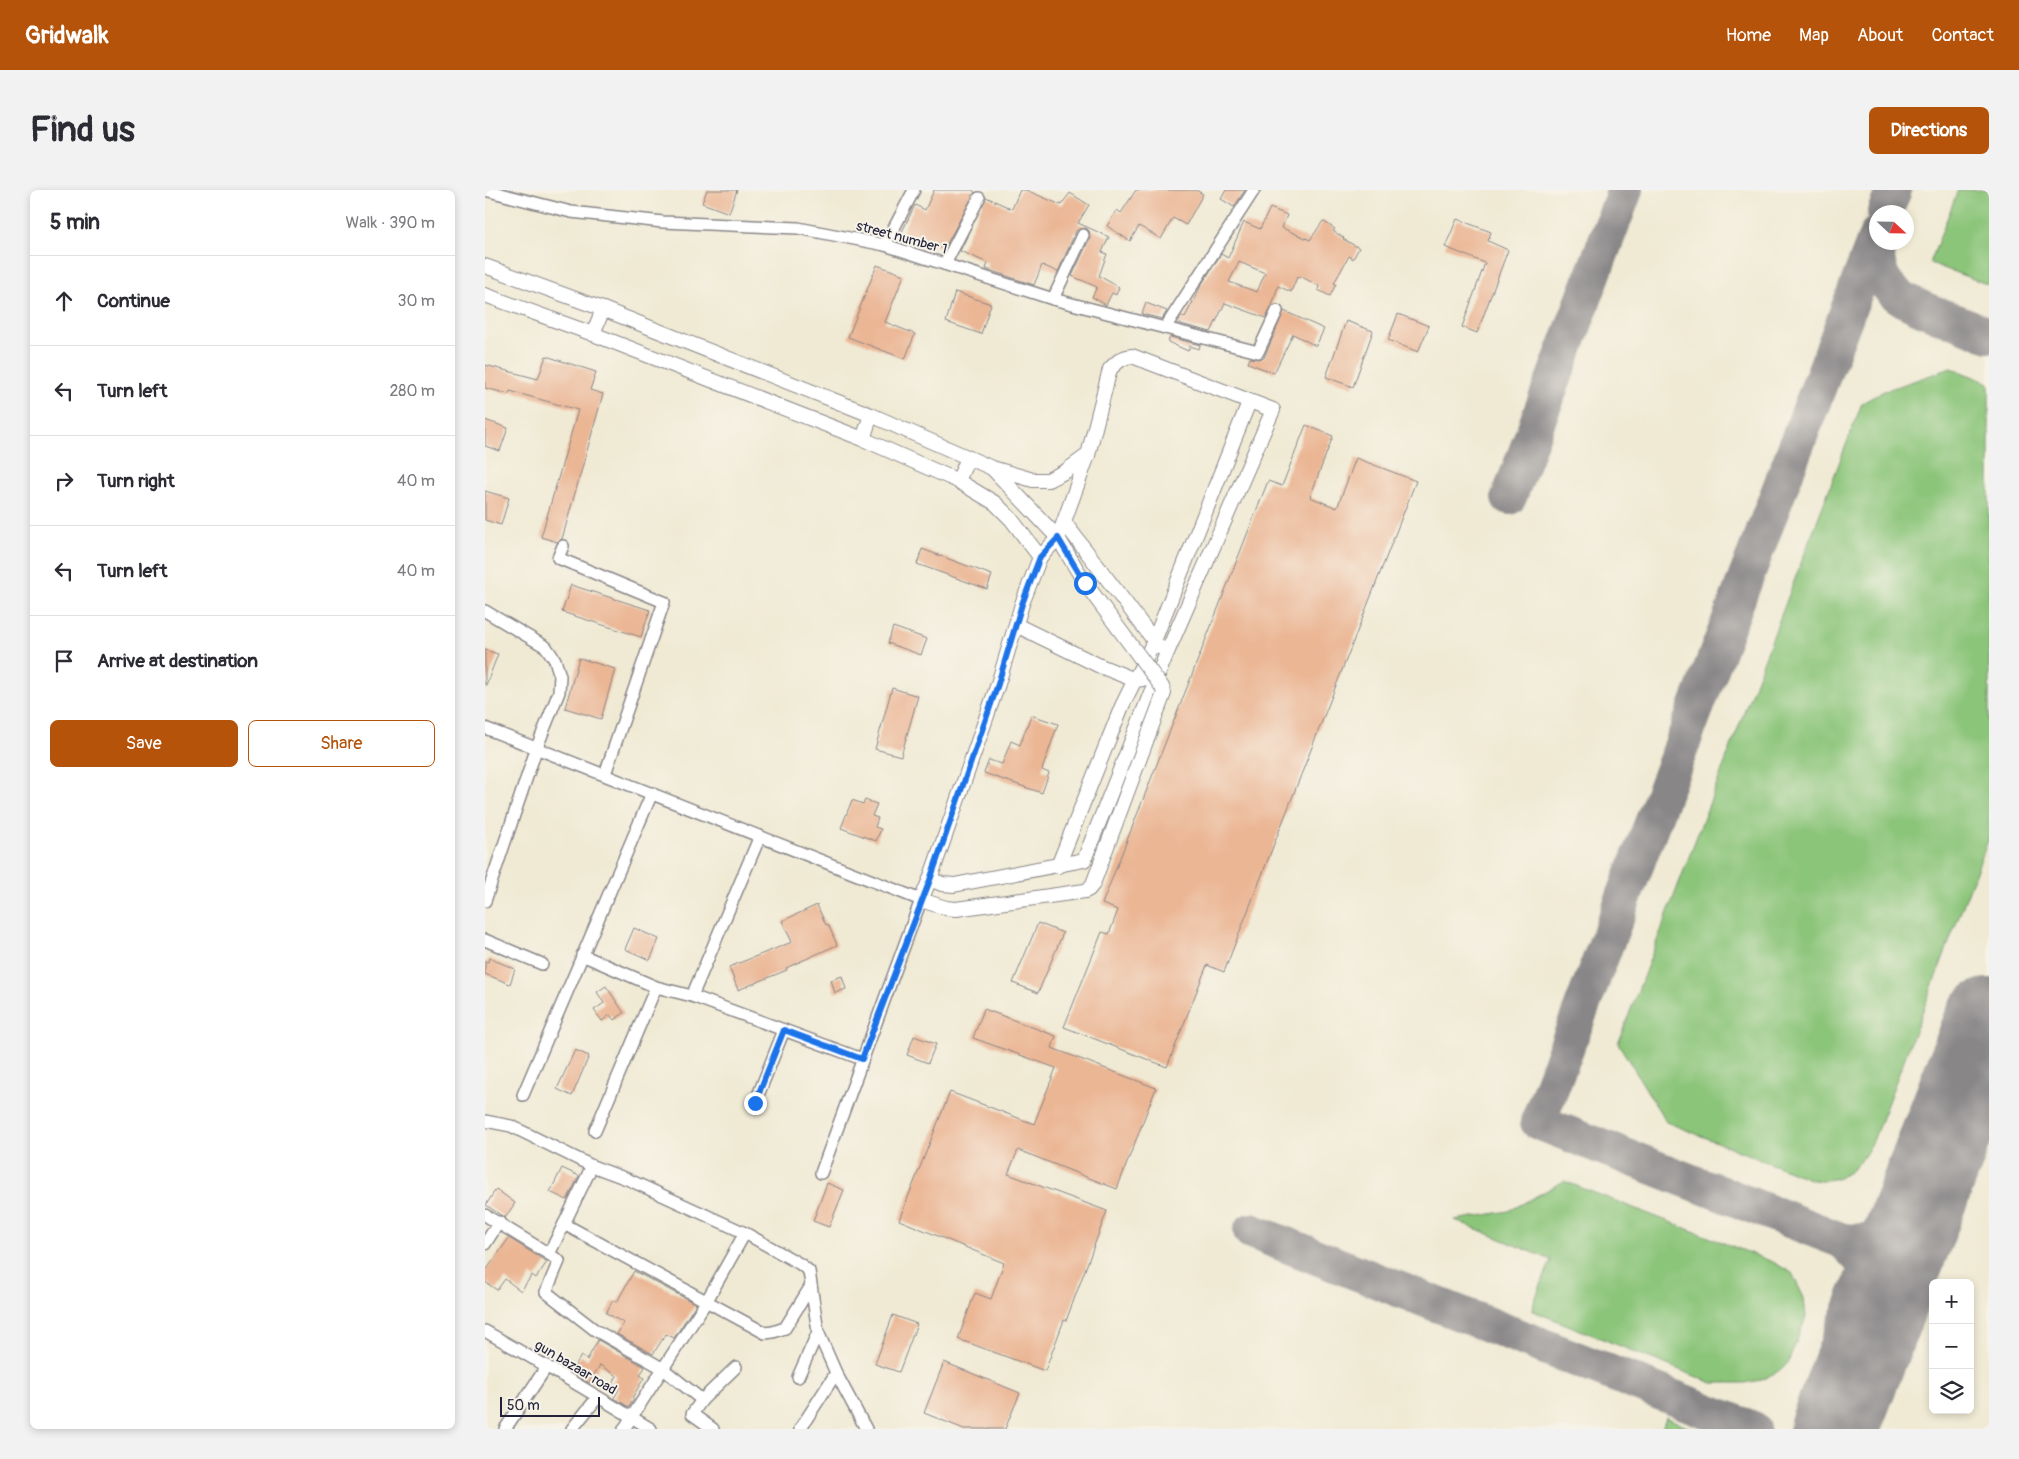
<!DOCTYPE html>
<meta charset="utf-8">
<style>
body{margin:0;font-family:Pangolin,sans-serif;background:#f2f2f3;color:#2b2b33}
.controls{position:absolute;right:15px;bottom:15px;display:grid;overflow:hidden;border-radius:8px;box-shadow:0 2px 8px #0003}
.controls button{width:45px;height:45px;display:grid;place-items:center;padding:0;border:0;border-bottom:1px solid #e1e1e2;background:#fff;color:#2b2b33;font:25px sans-serif}
.compass{position:absolute;left:1384px;top:15px;width:45px;height:45px;border-radius:50%;background:#fff;box-shadow:0 2px 8px #0003;rotate:112deg}
.scale{position:absolute;left:15px;bottom:12px;width:100px;box-sizing:border-box;padding-left:5px;border:2px solid #22223b;border-top:0;font-size:14px;line-height:18px;white-space:nowrap;color:#22223b;-webkit-text-stroke:4px #f7f3e8;paint-order:stroke}
.stop{position:absolute;width:15px;height:15px;margin:-11px;border:4px solid #1a73e8;border-radius:50%;background:#fff}
.stop.end{background:#1a73e8;border-color:#fff;box-shadow:0 1px 5px #0008}
.list{margin:0;padding:0;list-style:none}
h2{display:flex;justify-content:space-between;align-items:center;height:65px;margin:0;padding:0 20px;font-size:21px}
h2 small{font-size:16px;font-weight:400;color:#7c7c81}
.list li{display:grid;grid-template-columns:32px 1fr auto;gap:15px;align-items:center;box-sizing:border-box;height:90px;padding:0 20px;border-top:1px solid #e1e1e2}
.list b{display:block;font-size:19px;white-space:nowrap}
.list em{font-size:16px;font-style:normal;color:#7c7c81}
.actions{display:flex;gap:10px;padding:15px 20px}
.actions a{flex:1;padding:11px 0;border:1px solid #b45309;border-radius:8px;text-align:center;font-size:18px;color:#b45309}
.actions .main{background:#b45309;color:#fff}
.icon{flex:none;width:28px;height:28px;fill:none;stroke:currentColor;stroke-width:2;stroke-linecap:round;stroke-linejoin:round}
.map{position:relative;flex:none;width:1504px;height:1239px;overflow:hidden;border-radius:8px}
header{display:flex;align-items:center;gap:30px;box-sizing:border-box;height:70px;padding:0 25px;background:#b45309;color:#fff}
header strong{font-size:24px}
nav{display:flex;gap:28px;margin-inline-start:auto;font-size:18px}
.intro{display:flex;align-items:center;justify-content:space-between;box-sizing:border-box;height:120px;padding:0 30px}
h1{margin:0;font-size:35px}
.button{padding:12px 22px;border-radius:8px;background:#b45309;color:#fff;font-size:18px;font-weight:700}
main{display:flex;gap:30px;padding:0 30px}
aside{flex:1;background:#fff;border-radius:8px;box-shadow:0 2px 8px #0003}
.map>svg:first-child{display:block}
.green{fill:#8bc579;stroke:#56745a}
.lines{fill:none;stroke-linecap:round;stroke-linejoin:round}
.taxiway{stroke:#898688;stroke-width:36}
.runway{stroke:#898688;stroke-width:90}
.building{fill:#ebb694;fill-rule:evenodd}
.minor-casing{stroke:#898688;stroke-width:14}
.tertiary-casing{stroke:#898688;stroke-width:16}
.minor{stroke:#fff;stroke-width:11}
.tertiary{stroke:#fff;stroke-width:14}
.tertiary-bridge-casing{stroke:#898688;stroke-width:16;stroke-linecap:butt}
.tertiary-bridge{stroke:#fff;stroke-width:14}
.route{stroke:#1a73e8;stroke-width:6}
.labels{text-anchor:middle;stroke-width:4;stroke-linejoin:round;paint-order:stroke}
.street-label{font-size:14px;fill:#22223b;stroke:#f7f3e8}
</style>
<header>
<strong>Gridwalk</strong>
<nav><a>Home</a><a>Map</a><a>About</a><a>Contact</a></nav>
</header>
<div class="intro"><h1>Find us</h1><a class="button">Directions</a></div>
<main>
<aside>
<h2>5 min<small>Walk · 390 m</small></h2>
<ul class="list">
<li><svg class="icon" aria-label="ahead" viewBox="0 0 24 24"><path d="M12 20V5M6 11l6-6 6 6"/></svg><div><b>Continue</b></div><em>30 m</em></li>
<li><svg class="icon" aria-label="left" viewBox="0 0 24 24"><path d="M17 20v-9H6M10 6l-5 5 5 5"/></svg><div><b>Turn left</b></div><em>280 m</em></li>
<li><svg class="icon" aria-label="right" viewBox="0 0 24 24"><path d="M7 20v-9h11M14 6l5 5-5 5"/></svg><div><b>Turn right</b></div><em>40 m</em></li>
<li><svg class="icon" aria-label="left" viewBox="0 0 24 24"><path d="M17 20v-9H6M10 6l-5 5 5 5"/></svg><div><b>Turn left</b></div><em>40 m</em></li>
<li><svg class="icon" aria-label="arrive" viewBox="0 0 24 24"><path d="M6 21V4h12l-3 4 3 4H6"/></svg><div><b>Arrive at destination</b></div></li>
</ul>
<div class="actions"><a class="main">Save</a><a>Share</a></div>
</aside>
<div class="map">
<svg width="1504" height="1239" viewBox="0 0 1504 1239">
<rect width="100%" height="100%" fill="#f7f3e8"/>
<filter id="ink" filterUnits="userSpaceOnUse"><feTurbulence type="fractalNoise" baseFrequency=".02" numOctaves="2"/><feDisplacementMap in="SourceGraphic" scale="10" xChannelSelector="R" yChannelSelector="G"/><feConvolveMatrix kernelMatrix="1 2 1 2 8 2 1 2 1" color-interpolation-filters="sRGB"/></filter>
<filter id="wash" filterUnits="userSpaceOnUse"><feTurbulence type="fractalNoise" baseFrequency=".0096" numOctaves="4" result="noise"/><feDisplacementMap in="SourceGraphic" scale="20" xChannelSelector="R" yChannelSelector="G"/><feGaussianBlur stdDeviation="1.12" result="paint"/><feColorMatrix in="noise" values="0 0 0 0 0 0 0 0 0 0 0 0 0 0 0 0 0 1.4 0 .05"/><feComposite in="paint" operator="in"/></filter>
<g filter="url(#wash)">
<rect width="100%" height="100%" fill="#f0ead4"/>
<!-- green -->
<g class="green">
<path d="M1473,0H1504V95L1445,73Z"/>
<path d="M1466,178L1504,193V648L1388,951C1374,978 1359,993 1327,990L1181,932L1133,853L1377,213L1399,201Z"/>
<path d="M1079,991L1288,1072L1307,1083L1319,1108L1321,1127L1303,1173L1292,1182L1276,1190L1260,1193H1227L1048,1121L1049,1112L1066,1070L970,1030L1024,1021Z"/>
<path d="M1181,1227L1206,1239H1177Z"/>
</g>
<g class="lines">
<!-- taxiway -->
<g class="taxiway">
<path d="M1400,22L1409,0"/>
<path d="M1392,44L1053,932L1358,1051C1376,1053 1402,1050 1416,1038C1423,1032 1428,1023 1434,1015"/>
<path d="M1392,48C1387,97 1413,109 1453,125C1470,131 1487,138 1504,145"/>
<path d="M1024,307L1140,0"/>
<path d="M766,1041L1268,1239"/>
<path d="M1358,1051C1384,1075 1393,1091 1392,1128"/>
</g>
<!-- runway -->
<path class="runway" d="M1349,1239L1504,833"/>
</g>
<g id="blocks">
<!-- building -->
<g class="building">
<path d="M222,0H252L244,23L217,13Z"/>
<path d="M449,0H487L490,2L459,59L441,51L438,57L415,46L430,15L440,20Z"/>
<path d="M535,0H541L576,15L585,3L604,15L593,33L624,47L617,62L622,64L614,86L634,97L631,105L627,103L621,115L607,107L612,97L587,86L605,48L604,41L601,38L594,39L591,41L573,82L557,75L549,95L501,79L503,73L475,61L501,7L527,19Z"/>
<path d="M651,0H711L718,4L701,35L688,28L676,49L654,36L645,51L622,36L632,20L636,23Z"/>
<path d="M741,0H760L749,17L736,9Z"/>
<path d="M785,18L802,25L797,38L825,50L838,31L850,39L848,41L859,48L858,49L874,58L868,69L864,66L849,93L851,94L845,106L833,100L834,96L815,86L814,88L812,87L806,102L793,96L787,116L781,128L740,113L726,142L692,133L697,126L700,127L717,94L736,64L743,68L759,32L775,39ZM754,72L780,83L772,102L744,92Z"/>
<path d="M972,29L1006,42L1003,51L1023,60L992,143L977,137L1000,73L960,57Z"/>
<path d="M392,75L419,85L400,132L430,144L420,169L363,147Z"/>
<path d="M470,102L506,114L496,144L461,132Z"/>
<path d="M661,113L682,121L677,129L657,124Z"/>
<path d="M799,121L839,139L831,156L808,144L789,183L763,173L765,168L772,169L779,168Z"/>
<path d="M913,124L944,136L933,162L903,150Z"/>
<path d="M861,131L888,141L868,197L841,187Z"/>
<path d="M685,147L715,155L714,159L705,156L703,161L683,152Z"/>
<path d="M61,166L111,182L105,200L118,204L77,349L72,352L56,347L93,220L25,201L24,204L0,198V175L53,189Z"/>
<path d="M0,230L23,238L15,261L0,256Z"/>
<path d="M821,235L848,246L825,307L852,318L871,268L931,291L739,782L722,775L682,877L579,837L617,742L624,744L633,720L617,714L783,291L797,296Z"/>
<path d="M0,301L24,308L16,335L0,330Z"/>
<path d="M437,359L507,385L502,399L432,374Z"/>
<path d="M86,395L165,420L156,447L77,422Z"/>
<path d="M408,437L442,449L436,465L403,453Z"/>
<path d="M0,460L13,464L1,495H0Z"/>
<path d="M94,468L130,479L116,529L80,518Z"/>
<path d="M407,498L433,506L416,566L390,559Z"/>
<path d="M546,525L573,534L557,580L564,583L557,603L499,583L504,570L517,574L526,551L535,555Z"/>
<path d="M367,610L378,614L380,610L392,614L387,626L393,628L390,637L396,639L391,651L356,638Z"/>
<path d="M332,715L341,735L343,734L352,755L301,778L302,780L253,800L244,777L307,752L297,731Z"/>
<path d="M553,733L578,743L553,803L528,793Z"/>
<path d="M149,738L174,749L165,770L140,759Z"/>
<path d="M4,768L30,779L25,794L0,784V771L3,772Z"/>
<path d="M357,786L361,799L350,803L346,790Z"/>
<path d="M121,796L139,823L129,830L125,825L117,831L109,820L119,813L112,802Z"/>
<path d="M499,819L571,846L567,858L671,898L632,999L533,960L523,984L622,1021L581,1131L579,1130L560,1181L473,1149L490,1103L506,1109L519,1073L414,1030L465,902L549,934L571,878L488,848Z"/>
<path d="M429,846L451,854L443,873L422,865Z"/>
<path d="M90,860L104,866L87,906L72,899Z"/>
<path d="M77,978L94,986L82,1010L65,1002Z"/>
<path d="M342,993L359,1000L344,1037L328,1031Z"/>
<path d="M11,999L30,1013L20,1028L1,1015Z"/>
<path d="M24,1048L62,1072L51,1088L47,1085L36,1101L20,1089L12,1100L0,1092V1082Z"/>
<path d="M149,1081L211,1114L189,1148L181,1144L168,1164L132,1144L139,1133L121,1123L128,1110L132,1112Z"/>
<path d="M408,1125L432,1134L414,1182L390,1174Z"/>
<path d="M113,1150L160,1177L155,1185L159,1188L147,1208L149,1209L144,1217L129,1208L134,1199L127,1194L132,1186L115,1175L104,1193L86,1182L96,1166L102,1170Z"/>
<path d="M459,1172L535,1203L520,1239H479L439,1223Z"/>
</g>
</g>
</g>
<g filter="url(#ink)">
<use href="#blocks" fill-opacity="0" stroke="#898688" stroke-width="1"/>
<g class="lines">
<defs>
<g id="minor">
<path d="M0,0L86,22L178,32L313,38L400,55L568,109L773,162L792,121"/>
<path d="M400,55L429,0"/>
<path d="M460,74L494,8"/>
<path d="M568,109L598,45"/>
<path d="M680,138L769,0"/>
<path d="M78,356L73,368L179,412L120,584"/>
<path d="M0,421L61,457L70,470L75,486L74,502L52,557L0,711"/>
<path d="M0,538L436,710L336,983"/>
<path d="M0,750L57,774"/>
<path d="M97,765L171,797L207,806L377,869"/>
<path d="M207,806L275,646"/>
<path d="M38,905L167,603"/>
<path d="M270,913L299,840"/>
<path d="M0,931L26,936L107,976L142,989L260,1043L315,1074L324,1081L333,1142L351,1183L381,1239"/>
<path d="M110,941L171,797"/>
<path d="M107,976L79,1034L280,1143L288,1142L300,1138L326,1096"/>
<path d="M0,1025L64,1064"/>
<path d="M79,1034L64,1064L74,1071L61,1102L110,1140L177,1178L217,1210L251,1177"/>
<path d="M0,1054L14,1032"/>
<path d="M0,1141C56,1173 111,1205 166,1239"/>
<path d="M313,1187L333,1142"/>
<path d="M217,1210L207,1224L228,1239"/>
<path d="M20,1239L62,1176"/>
<path d="M87,1239L112,1208"/>
<path d="M139,1239L221,1112L260,1043"/>
<path d="M315,1239L351,1183"/>
</g>
<g id="tertiary">
<path d="M0,76L118,119L386,225L507,278L548,290H563L581,281L603,265"/>
<path d="M0,105L108,144L378,249L473,291L510,313L526,329L555,367"/>
<path d="M108,144L118,119"/>
<path d="M378,249L386,225"/>
<path d="M507,278L573,348L600,393"/>
<path d="M473,291L483,268"/>
<path d="M579,332L674,457"/>
<path d="M531,435L615,476L650,490L658,489"/>
<path d="M573,676L637,516L669,451L764,212"/>
<path d="M445,689L457,694L469,695L599,670L681,465L788,220L647,166C637,167 632,172 625,179L603,265L573,348L555,367L537,414L513,494L445,689L436,710L461,718L471,719"/>
</g>
</defs>
<!-- minor casing -->
<use href="#minor" class="minor-casing"/>
<!-- tertiary casing -->
<use href="#tertiary" class="tertiary-casing"/>
<!-- minor -->
<use href="#minor" class="minor"/>
<!-- tertiary -->
<use href="#tertiary" class="tertiary"/>
<defs>
<path id="tertiary-bridge" d="M471,719L600,701L604,699L608,694L679,503L677,497L600,393"/>
</defs>
<!-- tertiary-bridge casing -->
<use href="#tertiary-bridge" class="tertiary-bridge-casing"/>
<!-- tertiary-bridge -->
<use href="#tertiary-bridge" class="tertiary-bridge"/>
</g>
</g>
<g class="lines" filter="url(#ink)">
<!-- route -->
<path class="route" d="M270,913L299,840L377,869L445,690L513,494L537,414L555,367L573,348L600,393"/>
</g>
<g class="labels">
<!-- street labels -->
<g class="street-label">
<text transform="translate(417 47) rotate(15)" y="5">street number 1</text>
<text transform="translate(91 1177) rotate(31)" y="5">gun bazaar road</text>
</g>
</g>
</svg>
<div class="controls">
<button>+</button>
<button>−</button>
<button><svg class="icon" aria-label="layers" viewBox="0 0 24 24"><path d="M12 4l9 5-9 5-9-5zM3 14l9 5 9-5"/></svg></button>
</div>
<svg class="compass" viewBox="-18 -18 36 36"><path d="M0-13l5 13h-10z" fill="#e53935"/><path d="M0 13l5-13h-10z" fill="#7c7c81"/></svg>
<div class="scale">50 m</div>
<div class="stop" style="left:600px;top:393px"></div>
<div class="stop end" style="left:270px;top:913px"></div>
</div>
</main>
